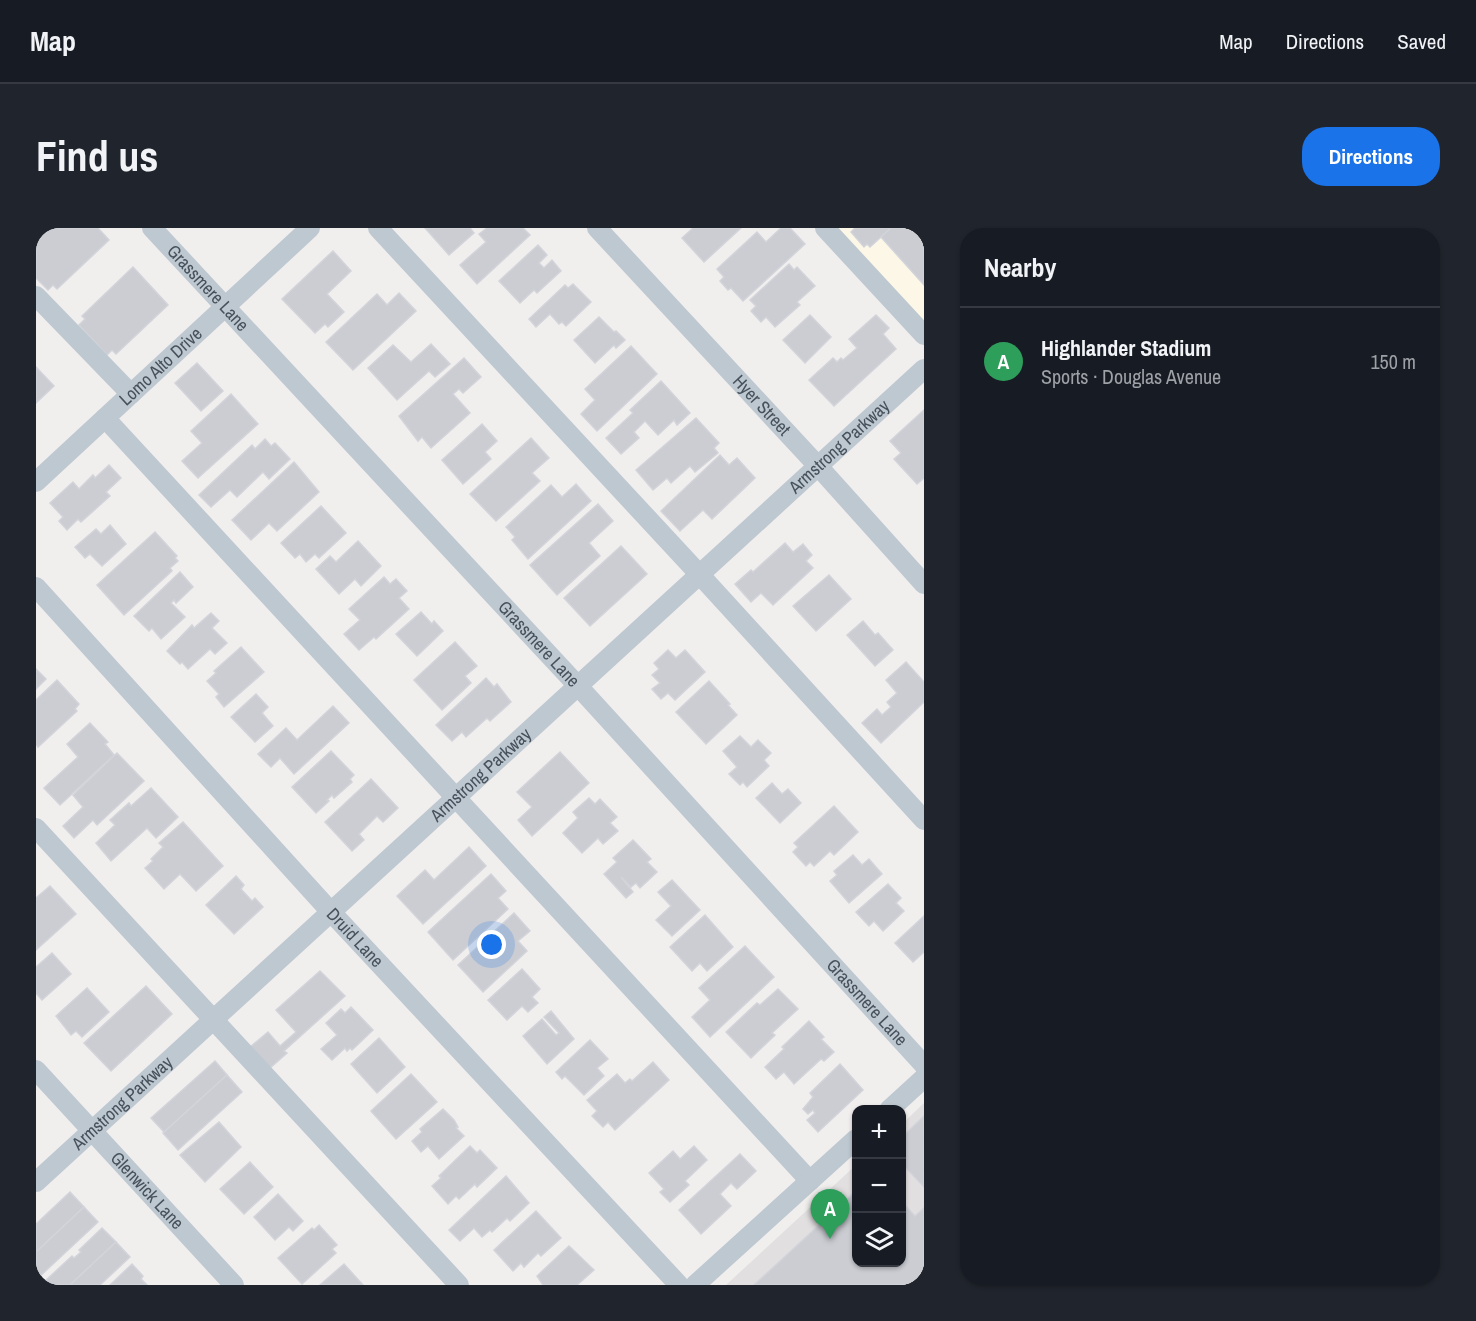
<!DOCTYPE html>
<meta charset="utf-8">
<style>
body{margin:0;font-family:"Archivo Narrow",sans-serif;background:#20242c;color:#f1f3f6}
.controls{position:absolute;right:18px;bottom:18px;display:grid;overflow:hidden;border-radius:12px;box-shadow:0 2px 4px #0004}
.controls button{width:54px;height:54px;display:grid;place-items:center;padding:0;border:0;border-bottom:2px solid #363941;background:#171b24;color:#f1f3f6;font:30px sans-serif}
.you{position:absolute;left:456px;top:717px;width:21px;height:21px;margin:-15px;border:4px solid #fff;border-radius:50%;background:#1a73e8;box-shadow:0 0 0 9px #1a73e833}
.badge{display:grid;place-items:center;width:39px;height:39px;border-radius:50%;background:#1a73e8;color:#fff;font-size:20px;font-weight:700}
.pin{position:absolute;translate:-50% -50px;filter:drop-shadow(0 2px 3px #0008)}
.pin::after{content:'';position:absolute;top:32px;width:21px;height:18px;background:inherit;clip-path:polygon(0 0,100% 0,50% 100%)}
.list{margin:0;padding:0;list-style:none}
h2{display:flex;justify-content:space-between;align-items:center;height:78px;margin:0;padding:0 24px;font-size:26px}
h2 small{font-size:20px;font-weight:400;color:#9ea1a6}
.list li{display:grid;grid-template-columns:39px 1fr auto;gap:18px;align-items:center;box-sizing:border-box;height:108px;padding:0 24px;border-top:2px solid #363941}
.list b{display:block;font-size:22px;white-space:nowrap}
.list p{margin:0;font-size:20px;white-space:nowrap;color:#9ea1a6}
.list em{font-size:20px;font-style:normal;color:#9ea1a6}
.icon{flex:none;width:33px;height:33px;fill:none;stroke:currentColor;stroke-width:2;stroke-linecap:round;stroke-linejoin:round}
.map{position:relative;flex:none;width:888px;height:1057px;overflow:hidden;border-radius:24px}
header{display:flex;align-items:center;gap:36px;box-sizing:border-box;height:84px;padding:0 30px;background:#171b24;border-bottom:2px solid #363941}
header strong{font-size:28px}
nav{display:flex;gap:33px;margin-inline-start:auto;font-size:21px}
.intro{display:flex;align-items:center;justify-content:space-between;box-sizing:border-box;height:144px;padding:0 36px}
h1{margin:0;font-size:42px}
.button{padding:15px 27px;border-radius:24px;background:#1a73e8;color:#fff;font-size:21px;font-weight:700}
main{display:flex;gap:36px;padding:0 36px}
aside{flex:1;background:#171b24;border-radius:24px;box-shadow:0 2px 4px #0004}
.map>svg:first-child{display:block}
.commercial{fill:#fcf7e7}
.education{fill:#e2dfe0}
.building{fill:#cbcdd3;stroke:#d2d4da;stroke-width:1.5}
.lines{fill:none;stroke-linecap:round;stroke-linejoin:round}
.minor{stroke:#bec8d1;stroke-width:20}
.labels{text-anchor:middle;stroke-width:4.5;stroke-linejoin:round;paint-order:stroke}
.street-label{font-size:18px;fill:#46515c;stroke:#fff}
</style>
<header>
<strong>Map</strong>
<nav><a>Map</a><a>Directions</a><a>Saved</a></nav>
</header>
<div class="intro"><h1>Find us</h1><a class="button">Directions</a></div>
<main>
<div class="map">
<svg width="888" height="1057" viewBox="0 0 888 1057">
<rect width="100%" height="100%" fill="#f1eeee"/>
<!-- commercial -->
<path class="commercial" d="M785,0H888V111Z"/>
<!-- education -->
<path class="education" d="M888,875V1057H690L820,937V1034H866V896Z"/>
<!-- building -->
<g class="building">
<path d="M13,0H62L73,12L21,61L17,57L12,62L0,50V12Z"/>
<path d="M389,0H434L438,5L413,27Z"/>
<path d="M451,0H487L494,7L441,56L424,37L450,14L443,6Z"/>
<path d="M657,0H705L668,34L646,10Z"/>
<path d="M745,0H754L769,16L707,73L695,60L692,62L684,53L688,49L681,41L721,4L730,14Z"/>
<path d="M819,0H855L834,19L831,16L828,19L815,4Z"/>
<path d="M855,0H888V57L845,9Z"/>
<path d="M502,17L511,27L503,35L508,40L516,32L525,43L501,65L498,62L484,75L463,53Z"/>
<path d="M297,23L315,43L291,66L308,84L292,99L289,96L279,105L246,71Z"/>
<path d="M753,36L758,42L761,39L779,58L761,74L764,77L739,99L730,89L725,94L715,83L720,78L714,72Z"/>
<path d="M97,39L132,77L80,126L76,122L71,127L43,97L49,91L46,88Z"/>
<path d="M537,56L555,74L530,98L526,94L523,96L514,86L500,99L493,91L529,57L532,60Z"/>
<path d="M363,65L380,83L317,142L290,114L341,66L351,77Z"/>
<path d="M774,87L795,109L769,135L747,112Z"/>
<path d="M840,87L853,100L847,106L860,121L798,178L773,152L797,130L801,134L805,130L807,132L821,120L813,111Z"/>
<path d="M563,89L578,104L580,103L589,112L580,120L578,117L559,135L538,112Z"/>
<path d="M395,116L414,136L399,149L393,143L361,172L332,140L357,117L375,134Z"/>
<path d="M595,118L621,146L561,203L545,186L559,172L549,161Z"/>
<path d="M428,130L445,149L427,165L423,161L417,166L434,185L395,220L386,209L382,213L363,188Z"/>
<path d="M161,135L187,163L165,183L139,155Z"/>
<path d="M0,139L18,158L0,175Z"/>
<path d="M625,153L654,185L641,197L638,192L622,207L609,193L598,204L603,210L585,226L570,210L597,185L594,182Z"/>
<path d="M195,166L222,196L162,250L146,233L166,215L155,203Z"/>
<path d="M888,182V250L881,256L858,231L865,225L854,213Z"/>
<path d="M660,190L683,215L678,220L682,225L659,244L654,238L635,255L631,250L617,262L600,242Z"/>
<path d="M446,196L461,213L449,224L455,231L427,256L406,232Z"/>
<path d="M495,210L513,230L496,245L504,253L460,293L434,266Z"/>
<path d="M229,211L235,218L239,215L254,231L233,251L227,244L201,269L194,262L175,279L163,267L216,217L219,221Z"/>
<path d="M684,227L693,237L701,230L719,250L676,291L667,282L644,303L625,283Z"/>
<path d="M258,234L283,264L241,303L233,295L215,312L196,292Z"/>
<path d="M73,237L85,250L70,264L74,268L45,294L42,291L31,302L23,293L27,289L14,275L37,254L43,261L57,247L59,250Z"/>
<path d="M540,256L555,273L492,331L476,312L479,309L470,299L515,257L526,269Z"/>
<path d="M562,276L577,293L553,315L564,328L521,367L494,337Z"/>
<path d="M285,278L310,305L283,330L279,326L270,334L264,326L259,330L245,315Z"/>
<path d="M74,297L90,316L66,338L54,326L49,330L39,319L60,301L65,306Z"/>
<path d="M119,304L141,328L139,330L142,333L134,340L136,343L88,387L61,357Z"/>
<path d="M322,313L345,338L325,358L319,351L303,366L280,341L294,328L300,334Z"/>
<path d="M749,315L757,324L767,316L776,327L770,333L777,340L737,377L725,365L715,374L699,356L715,342L717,344Z"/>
<path d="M585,318L611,346L554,398L528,370Z"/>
<path d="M144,344L157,359L140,375L138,372L135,375L149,389L125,411L116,400L113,403L98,388Z"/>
<path d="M793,347L815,371L780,403L757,378Z"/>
<path d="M348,349L354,356L360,351L371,363L363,370L373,381L340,411L338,409L323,422L308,406L324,392L313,381Z"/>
<path d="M385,384L396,396L398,393L407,403L381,428L360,406Z"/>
<path d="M175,385L183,393L176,400L191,415L179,426L174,421L152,441L146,434L144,436L131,423L156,397L158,400Z"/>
<path d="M827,393L839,407L842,405L857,422L839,438L811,407Z"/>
<path d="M419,414L441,438L429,448L435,455L406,482L378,452Z"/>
<path d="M205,419L228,444L188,479L180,469L183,466L171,453L180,445L178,443Z"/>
<path d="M632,422L640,430L649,422L669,444L639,472L632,465L625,471L616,461L624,455L616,447L623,441L618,435Z"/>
<path d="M870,434L888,454V474L845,515L826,495L841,481L846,487L855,479L851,474L861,465L850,452Z"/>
<path d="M0,441L10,451L0,461Z"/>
<path d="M450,450L458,459L461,456L475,474L454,493L451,490L430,509L426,504L416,513L400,497Z"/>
<path d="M21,452L43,476L39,481L41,483L2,519L0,516V472Z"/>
<path d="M673,453L694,476L692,477L701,487L670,516L640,484Z"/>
<path d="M220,466L232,479L226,485L237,498L219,514L195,489Z"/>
<path d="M297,478L313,495L258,546L244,530L235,539L222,526L250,500L261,512Z"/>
<path d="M54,495L72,514L69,516L78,527L24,577L8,560L42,529L31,516Z"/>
<path d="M704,508L715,519L722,512L735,525L728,532L733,538L711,559L707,554L704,557L693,546L701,539L687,523Z"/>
<path d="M295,523L318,547L314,551L316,554L298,570L296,567L291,572L293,573L280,585L256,559Z"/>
<path d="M524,524L553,555L496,608L482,592L496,579L481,564Z"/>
<path d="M81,525L108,553L61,597L57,592L38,610L27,598L47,579L37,567Z"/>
<path d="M335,551L362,580L347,594L341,588L323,606L328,612L316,623L289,594Z"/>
<path d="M736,555L746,566L752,561L765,575L744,595L720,570Z"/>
<path d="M115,560L142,589L120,610L111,600L75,633L60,615L79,597L74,592L93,575L95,578Z"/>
<path d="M553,570L559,576L564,571L581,589L574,595L582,603L567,616L562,610L546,625L527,605L542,590L537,584Z"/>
<path d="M798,578L822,604L798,627L794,623L778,638L774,634L770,638L757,624L762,619L758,615Z"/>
<path d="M147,594L187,638L160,663L144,646L128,661L109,640L117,633L115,631L127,619L123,615Z"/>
<path d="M597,612L615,631L611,634L621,644L604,660L600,655L595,659L585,649L597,664L590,670L568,646L581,634L577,630Z"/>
<path d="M433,619L450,638L387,696L361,668L389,642L398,652Z"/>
<path d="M817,627L826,637L833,631L846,646L813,675L794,653L801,647L798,643Z"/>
<path d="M455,646L470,663L462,670L472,681L417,732L392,704Z"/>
<path d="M200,648L208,657L205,661L216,673L219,670L227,679L198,706L170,677Z"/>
<path d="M636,652L664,682L636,708L620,692L635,678L622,664Z"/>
<path d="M852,656L865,670L860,675L868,683L847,703L838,693L833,698L820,684Z"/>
<path d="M14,658L40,686L0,722V670Z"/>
<path d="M478,685L494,703L482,713L491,723L447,764L422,737Z"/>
<path d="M669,687L697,719L671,743L664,735L656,743L634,719Z"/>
<path d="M888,688V724L877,734L859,715Z"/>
<path d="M709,718L738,749L674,809L656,789L674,772L663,760Z"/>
<path d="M16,725L35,746L6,772L0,765V739Z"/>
<path d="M486,741L504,761L496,769L502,775L492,784L486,778L471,792L452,772Z"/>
<path d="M284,743L309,768L248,823L251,825L233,841L214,819L232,804L244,818L260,804L240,782Z"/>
<path d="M110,758L136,786L75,843L48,815Z"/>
<path d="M51,760L73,784L46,809L40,803L35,807L20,788Z"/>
<path d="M742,761L762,781L736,805L739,807L715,830L690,804L721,775L724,777Z"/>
<path d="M315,779L337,802L316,822L314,820L311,823L309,820L296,832L285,821L301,807L290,795L305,781L309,785Z"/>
<path d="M515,783L538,811L511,836L487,808L506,791L520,807L523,805L508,789Z"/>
<path d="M773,793L788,809L785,811L798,824L788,833L785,831L758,856L748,844L740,851L729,839L748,821L746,819Z"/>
<path d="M343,810L369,839L341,865L315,836Z"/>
<path d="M554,812L572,831L561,840L568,848L548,867L529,848L526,851L520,844Z"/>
<path d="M179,833L191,847L128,904L115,890Z"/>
<path d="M617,834L633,852L579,902L572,894L567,899L556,888L561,883L551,872L581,846L589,855L594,851L596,853Z"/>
<path d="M804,836L827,862L782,904L771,892L779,885L777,882L772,886L767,881L777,869L774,865Z"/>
<path d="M375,846L401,874L360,911L335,883Z"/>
<path d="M191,847L206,864L142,922L127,905Z"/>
<path d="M407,881L418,892L422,899L420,900L428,908L403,931L392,918L385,924L376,913L386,904L384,901Z"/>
<path d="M888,888V959L870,940L867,943L866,941V909Z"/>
<path d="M183,894L205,919L169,954L144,927Z"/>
<path d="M434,918L441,925L444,922L461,940L441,959L439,956L423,971L420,968L412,976L396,958L405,950L403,948Z"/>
<path d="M658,918L671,932L649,953L653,957L634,974L624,964L628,961L613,945L637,923L644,931Z"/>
<path d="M704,926L720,943L701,961L695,955L684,966L695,978L665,1006L643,982Z"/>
<path d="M214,934L237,959L208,986L184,961Z"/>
<path d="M470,948L493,975L474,993L471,990L456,1004L454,1002L446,1009L438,1000L424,1013L413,1002Z"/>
<path d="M820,963V1034H866V974L879,988L888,980V1057H718Z"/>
<path d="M34,964L48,979L0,1024V996Z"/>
<path d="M242,966L267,993L257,1003L253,999L239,1012L218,989Z"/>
<path d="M48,979L62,994L1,1051L0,1024Z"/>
<path d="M500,983L525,1010L505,1028L502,1025L488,1039L485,1035L477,1043L458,1022Z"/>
<path d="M283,997L301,1017L296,1021L300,1025L266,1056L242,1030L276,1000L278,1002Z"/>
<path d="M66,1000L80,1014L34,1057H11L8,1054L36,1028L38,1030L45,1024L43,1022Z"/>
<path d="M80,1014L94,1029L64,1057H34Z"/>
<path d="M533,1018L558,1042L541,1057H507L501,1048Z"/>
<path d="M96,1036L107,1048L105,1051L111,1057H74Z"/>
<path d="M308,1036L327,1057H284Z"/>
</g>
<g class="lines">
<!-- minor -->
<g class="minor">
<path id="s1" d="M116,0L542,458L888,837"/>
<path d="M342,0L664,347L888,592"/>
<path id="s2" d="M561,0L781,237L888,356"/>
<path d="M789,0L888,107"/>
<path d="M0,68L95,166"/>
<path d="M69,190L774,953"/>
<path id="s3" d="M0,254L274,0"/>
<path id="s4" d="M0,359L295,684L643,1057"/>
<path d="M0,600L423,1057"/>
<path id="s5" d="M0,842L198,1057"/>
<path d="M853,882L888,850"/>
<path id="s6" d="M0,954L888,141"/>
<path d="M659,1057L820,911"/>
</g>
</g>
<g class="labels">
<!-- street labels -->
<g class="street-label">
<text dy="6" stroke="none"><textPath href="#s1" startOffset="82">Grassmere Lane</textPath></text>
<text dy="6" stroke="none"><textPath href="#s3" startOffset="170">Lomo Alto Drive</textPath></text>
<text dy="6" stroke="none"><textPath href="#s2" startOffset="242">Hyer Street</textPath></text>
<text dy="6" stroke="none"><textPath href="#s6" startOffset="1089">Armstrong Parkway</textPath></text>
<text dy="6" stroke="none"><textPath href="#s1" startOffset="568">Grassmere Lane</textPath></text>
<text dy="6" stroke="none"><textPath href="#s6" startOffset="603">Armstrong Parkway</textPath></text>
<text dy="6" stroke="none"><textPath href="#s4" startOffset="474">Druid Lane</textPath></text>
<text dy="6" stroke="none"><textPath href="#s1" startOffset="1054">Grassmere Lane</textPath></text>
<text dy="6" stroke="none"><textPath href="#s6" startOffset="117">Armstrong Parkway</textPath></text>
<text dy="6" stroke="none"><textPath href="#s5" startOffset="164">Glenwick Lane</textPath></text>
</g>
</g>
</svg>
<div class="controls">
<button>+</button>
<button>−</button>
<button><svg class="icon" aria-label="layers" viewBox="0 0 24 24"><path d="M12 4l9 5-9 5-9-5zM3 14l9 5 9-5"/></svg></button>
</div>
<div class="you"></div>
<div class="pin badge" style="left:794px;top:1011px;background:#2e9e5b">A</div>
</div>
<aside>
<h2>Nearby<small></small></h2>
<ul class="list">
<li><span class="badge" style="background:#2e9e5b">A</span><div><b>Highlander Stadium</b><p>Sports · Douglas Avenue</p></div><em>150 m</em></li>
</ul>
</aside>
</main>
